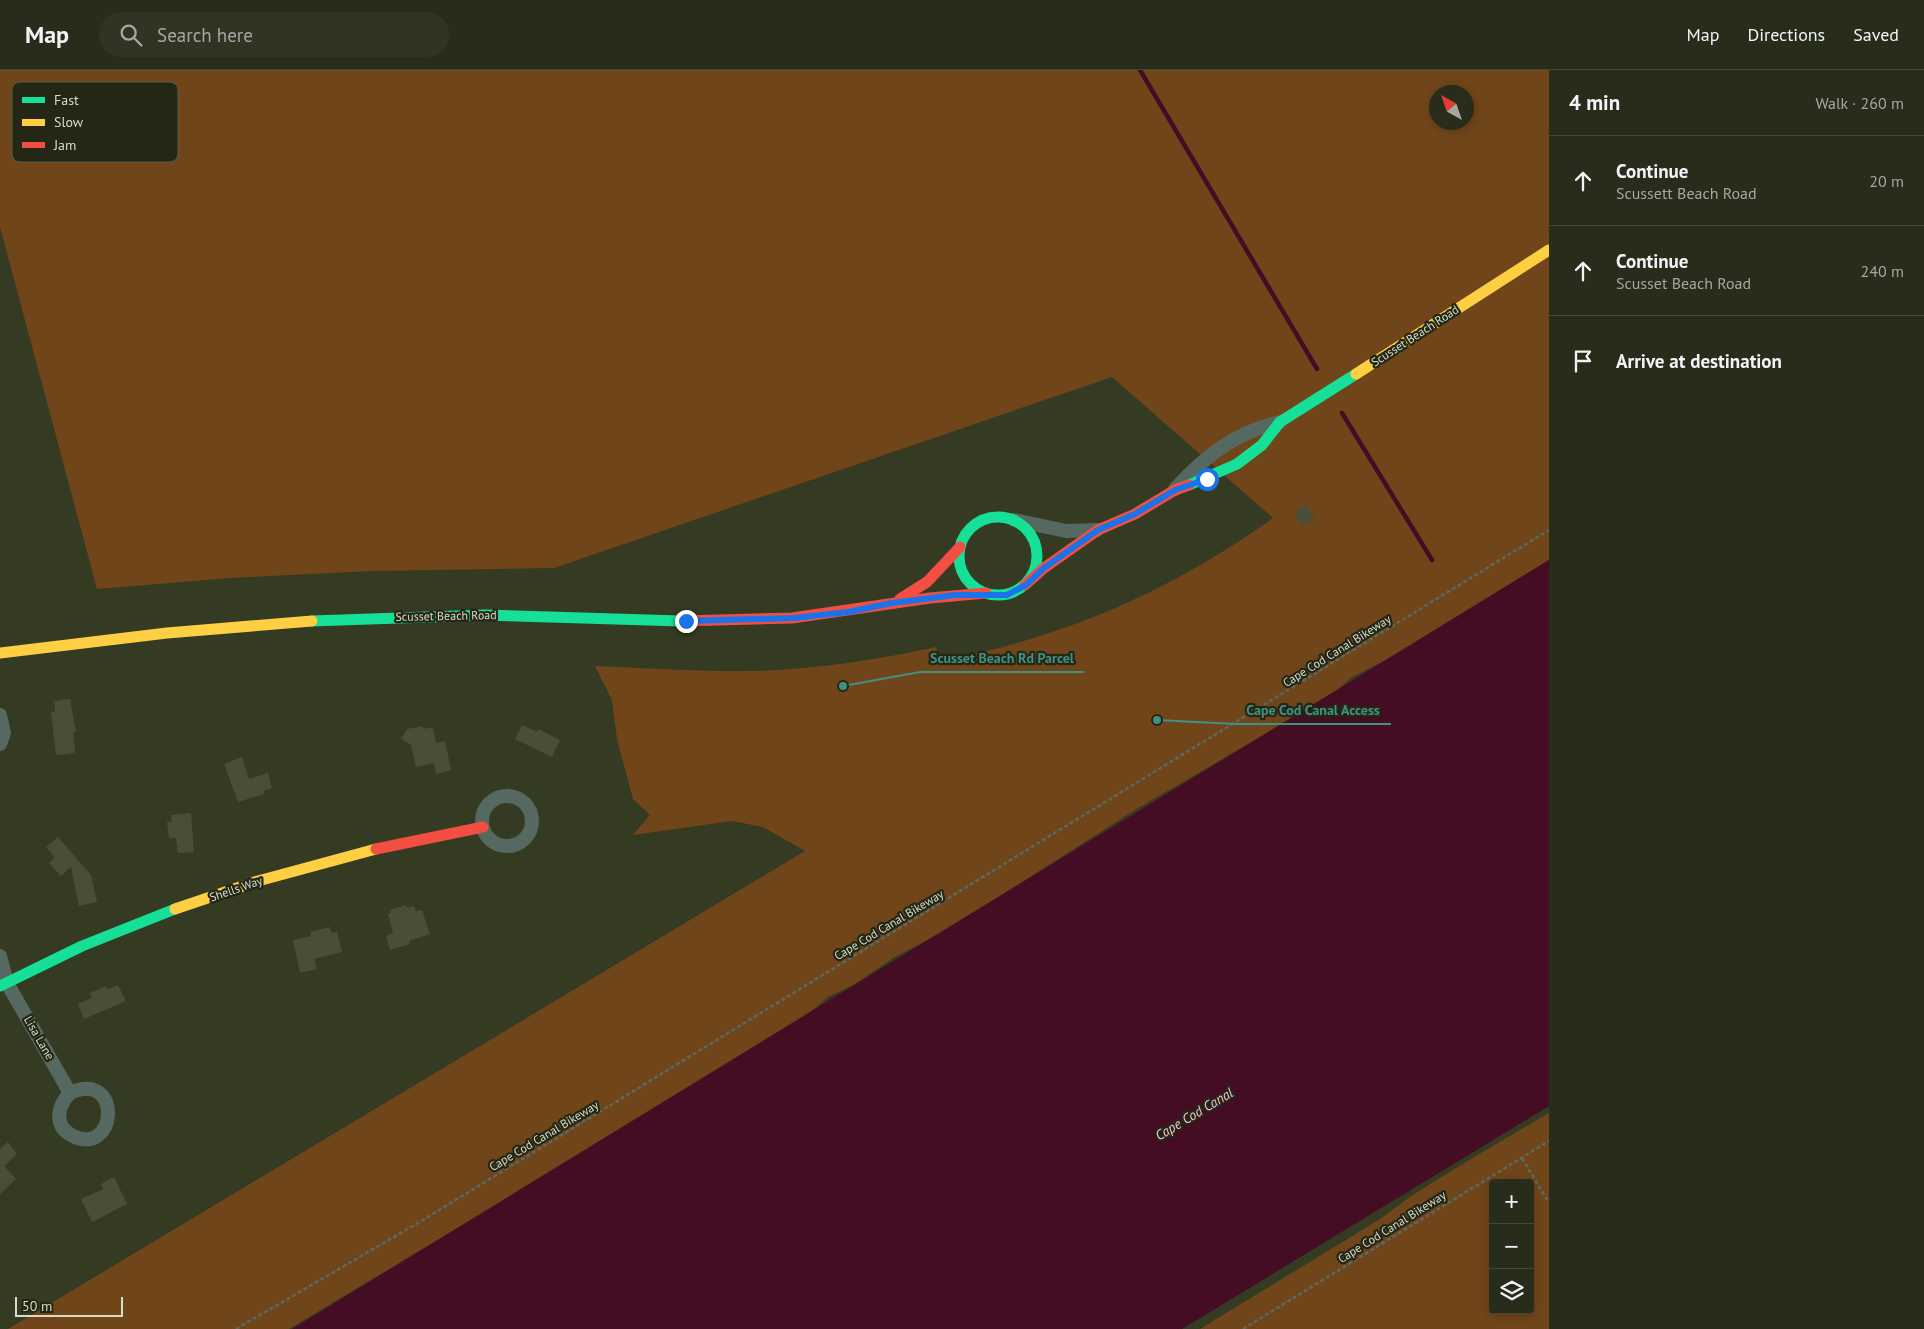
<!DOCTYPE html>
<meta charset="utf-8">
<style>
body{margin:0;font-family:"PT Sans",sans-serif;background:#303423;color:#f1f3f6}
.controls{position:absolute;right:15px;bottom:15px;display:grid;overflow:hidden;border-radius:5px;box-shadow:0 2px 8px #0003}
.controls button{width:45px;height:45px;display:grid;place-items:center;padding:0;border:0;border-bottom:1px solid #444839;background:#282c1a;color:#f1f3f6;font:25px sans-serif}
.compass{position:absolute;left:1429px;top:15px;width:45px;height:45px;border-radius:50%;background:#282c1a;box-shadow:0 2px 8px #0003;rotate:320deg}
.scale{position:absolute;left:15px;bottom:12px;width:108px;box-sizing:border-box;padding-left:5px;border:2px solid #d6dcc5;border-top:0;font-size:14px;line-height:18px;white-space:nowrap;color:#d6dcc5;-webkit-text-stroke:4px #242716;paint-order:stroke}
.stop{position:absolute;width:15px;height:15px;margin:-11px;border:4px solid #1a73e8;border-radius:50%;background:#fff}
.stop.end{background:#1a73e8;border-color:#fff;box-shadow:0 1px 5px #0008}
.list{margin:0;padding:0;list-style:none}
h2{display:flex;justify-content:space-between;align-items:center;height:65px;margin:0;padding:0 20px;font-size:21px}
h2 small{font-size:16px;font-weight:400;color:#a5a7a2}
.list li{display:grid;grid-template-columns:32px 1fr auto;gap:15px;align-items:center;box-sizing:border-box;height:90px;padding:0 20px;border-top:1px solid #444839}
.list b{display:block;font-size:19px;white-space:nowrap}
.list p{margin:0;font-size:16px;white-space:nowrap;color:#a5a7a2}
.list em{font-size:16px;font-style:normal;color:#a5a7a2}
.icon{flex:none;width:28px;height:28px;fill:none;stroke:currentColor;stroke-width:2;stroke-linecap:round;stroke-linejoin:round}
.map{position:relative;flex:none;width:1549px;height:1259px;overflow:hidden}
header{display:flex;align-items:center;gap:30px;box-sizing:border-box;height:70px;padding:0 25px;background:#282c1a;border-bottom:1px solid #444839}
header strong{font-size:24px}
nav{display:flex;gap:28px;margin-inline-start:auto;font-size:18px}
.search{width:350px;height:45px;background:#303423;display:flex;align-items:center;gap:12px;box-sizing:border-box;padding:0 18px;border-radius:28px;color:#a5a7a2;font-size:19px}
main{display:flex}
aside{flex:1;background:#282c1a}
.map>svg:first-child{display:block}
.green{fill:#70451a;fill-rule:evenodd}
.water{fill:#440d24}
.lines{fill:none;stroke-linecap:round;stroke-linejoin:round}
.stream{stroke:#440d24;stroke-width:4.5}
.building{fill:#4a4e37}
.path{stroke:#5d6a60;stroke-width:2.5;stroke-dasharray:4 2.5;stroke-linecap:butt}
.street{stroke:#556960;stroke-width:14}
.fast{stroke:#16e098;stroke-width:11}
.slow{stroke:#ffcf43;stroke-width:11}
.jam{stroke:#f24e42;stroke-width:11}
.route{stroke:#1a73e8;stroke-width:6}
.labels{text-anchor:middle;stroke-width:4.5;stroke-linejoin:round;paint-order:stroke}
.street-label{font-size:12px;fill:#d6dcc5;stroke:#242716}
.water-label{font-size:14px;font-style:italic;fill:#fabed0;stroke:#242716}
.key{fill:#242716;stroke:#595d4b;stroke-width:1}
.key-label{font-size:14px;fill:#d6dcc5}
.leader{fill:none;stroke:#419084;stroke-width:2}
.callout-dot{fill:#419084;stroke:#242716;stroke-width:2}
.callout-label{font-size:14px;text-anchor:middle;font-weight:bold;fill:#419084;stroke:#242716;stroke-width:4.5;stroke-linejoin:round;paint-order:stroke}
</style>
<header>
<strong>Map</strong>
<div class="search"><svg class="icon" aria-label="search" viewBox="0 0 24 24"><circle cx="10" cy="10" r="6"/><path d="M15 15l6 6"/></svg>Search here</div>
<nav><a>Map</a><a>Directions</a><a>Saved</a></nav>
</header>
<main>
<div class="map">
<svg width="1549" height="1259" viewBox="0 0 1549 1259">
<rect width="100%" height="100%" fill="#353a23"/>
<!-- green -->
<g class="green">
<path d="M0,0H1549V490L1390,588L1352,607L1331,626L1138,738L952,857L893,888L855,914L828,927L810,942L571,1090L289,1259H8L805,781L763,757L732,751L633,765L650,745L633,729L617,669L612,630L595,596C648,598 702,602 755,601C816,599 876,590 936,577L939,591C1064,568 1169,522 1273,448L1112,307L554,498L372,501L231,508L97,519L0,157ZM1436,22H1466V52H1436Z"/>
<path d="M1549,1043V1259H1200L1380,1149L1411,1126L1484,1081ZM1493,1113H1530V1240H1493Z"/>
</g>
<!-- water -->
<path class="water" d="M1549,490V1036L1182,1259H292Z"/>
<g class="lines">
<!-- stream -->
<g class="stream">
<path d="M1140,0L1317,299"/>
<path d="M1342,343L1432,490"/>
</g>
</g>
<!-- building -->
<g class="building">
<path d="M1307,434L1315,448L1302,456L1294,442Z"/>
<path d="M70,629L76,662H73L75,680L74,683L56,685L51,642L55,641L54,631Z"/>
<path d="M522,655L537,662L538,659L560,670L552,687L515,669Z"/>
<path d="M422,656L423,659L433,657L436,673L445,671L451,700L436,704L434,693L416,697L411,675L401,669L407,659Z"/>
<path d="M242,687L249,709L268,703L272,718L263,721L264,724L238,732L224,694Z"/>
<path d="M191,743L194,782L178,783L176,768H169L167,752H172L171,745Z"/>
<path d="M58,767L91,805L97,832L79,836L71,797L61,806L49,793L55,788L46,777Z"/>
<path d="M406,835L407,838L414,836L416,841L422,840L430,864L409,871L410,874L390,880L386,866L393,863L388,844L391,843L390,840Z"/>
<path d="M330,857L332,863L337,862L342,882L314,889L317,899L300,903L293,870L311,866L310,862Z"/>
<path d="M118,915L126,931L84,949L78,934L92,928L90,923L106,916L108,919Z"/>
<path d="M8,1072L17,1084L4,1096L16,1109L0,1124V1079Z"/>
<path d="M114,1107L127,1134L92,1152L81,1129L103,1119L101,1114Z"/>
</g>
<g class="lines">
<!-- path -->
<g class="path">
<path d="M1522,1088L1549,1133"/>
<path d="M236,1259L423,1150L1549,460"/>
<path d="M1243,1259L1549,1071"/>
</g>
<!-- street -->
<g class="street">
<path d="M1175,419C1205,386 1236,362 1280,352"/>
<path d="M1014,450L1066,461L1097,460"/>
<path d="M0,645L4,663L0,674"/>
<circle cx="507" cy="751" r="25"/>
<path d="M0,886L7,913L70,1023C124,999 117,1090 71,1065C53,1055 58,1035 70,1023"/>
</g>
<!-- fast -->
<g class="fast">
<path d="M1189,415L1237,394L1262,375L1280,352L1356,304"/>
<circle cx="998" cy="486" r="39"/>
<path d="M312,551L486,545L681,551"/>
<path d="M0,916L82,876L175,839"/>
</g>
<!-- slow -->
<g class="slow">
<path d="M1356,304L1549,180"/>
<path d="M0,583L167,563L312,551"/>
<path d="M175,839L258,811L376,779"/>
</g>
<!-- jam -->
<g class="jam">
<path d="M1025,515L1044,498L1098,460L1135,444L1175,420L1189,415"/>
<path d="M900,529L927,512L960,477"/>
<path d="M681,551L792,548L930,528L986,523"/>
<path d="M376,779L483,757"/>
</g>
</g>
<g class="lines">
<!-- route -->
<path class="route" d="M686,551L794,548L848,542L892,533L955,525H1007L1026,515L1044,498L1098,460L1135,444L1175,420L1207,409"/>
</g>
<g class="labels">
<!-- street labels -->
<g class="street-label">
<text transform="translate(1415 266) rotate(-33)" y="4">Scusset Beach Road</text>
<text transform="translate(446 546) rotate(-1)" y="4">Scusset Beach Road</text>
<text transform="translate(1337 581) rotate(-32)" y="4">Cape Cod Canal Bikeway</text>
<text transform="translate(236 819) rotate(-19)" y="4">Shells Way</text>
<text transform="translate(889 855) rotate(-31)" y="4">Cape Cod Canal Bikeway</text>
<text transform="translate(39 968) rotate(60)" y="4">Lisa Lane</text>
<text transform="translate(544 1066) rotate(-31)" y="4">Cape Cod Canal Bikeway</text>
<text transform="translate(1392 1157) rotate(-32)" y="4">Cape Cod Canal Bikeway</text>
</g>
<!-- water labels -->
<g class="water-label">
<text transform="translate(1194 1044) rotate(-31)" y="5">Cape Cod Canal</text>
</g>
</g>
<!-- legend -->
<rect x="12" y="12" width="166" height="80" rx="8" class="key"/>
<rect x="22" y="27" width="23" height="6" fill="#16e098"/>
<rect x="22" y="49" width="23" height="7" fill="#ffcf43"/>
<rect x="22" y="72" width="23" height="6" fill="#f24e42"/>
<g class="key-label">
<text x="54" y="35">Fast</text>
<text x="54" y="57">Slow</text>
<text x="54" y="80">Jam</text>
</g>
<!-- callouts -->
<path class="leader" d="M843 616L920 602H1084M1157 650L1236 654H1391"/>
<g class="callout-dot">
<circle cx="843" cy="616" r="5"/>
<circle cx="1157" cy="650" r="5"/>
</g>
<g class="callout-label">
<text x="1002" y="593">Scusset Beach Rd Parcel</text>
<text x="1313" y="645">Cape Cod Canal Access</text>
</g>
</svg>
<div class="controls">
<button>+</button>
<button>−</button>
<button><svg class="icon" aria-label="layers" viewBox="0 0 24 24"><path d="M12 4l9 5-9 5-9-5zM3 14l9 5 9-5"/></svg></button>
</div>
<svg class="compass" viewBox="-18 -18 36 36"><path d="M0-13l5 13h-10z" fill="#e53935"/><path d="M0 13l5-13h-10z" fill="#a5a7a2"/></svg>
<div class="scale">50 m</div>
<div class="stop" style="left:1207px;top:409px"></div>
<div class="stop end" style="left:686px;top:551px"></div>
</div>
<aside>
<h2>4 min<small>Walk · 260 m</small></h2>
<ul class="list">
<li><svg class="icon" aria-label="ahead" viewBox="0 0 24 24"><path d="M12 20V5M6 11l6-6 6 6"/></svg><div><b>Continue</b><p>Scussett Beach Road</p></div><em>20 m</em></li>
<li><svg class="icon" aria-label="ahead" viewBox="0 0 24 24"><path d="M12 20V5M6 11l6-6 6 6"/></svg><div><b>Continue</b><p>Scusset Beach Road</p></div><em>240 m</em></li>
<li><svg class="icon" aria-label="arrive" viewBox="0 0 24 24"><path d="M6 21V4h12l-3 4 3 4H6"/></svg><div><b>Arrive at destination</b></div></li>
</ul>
</aside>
</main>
